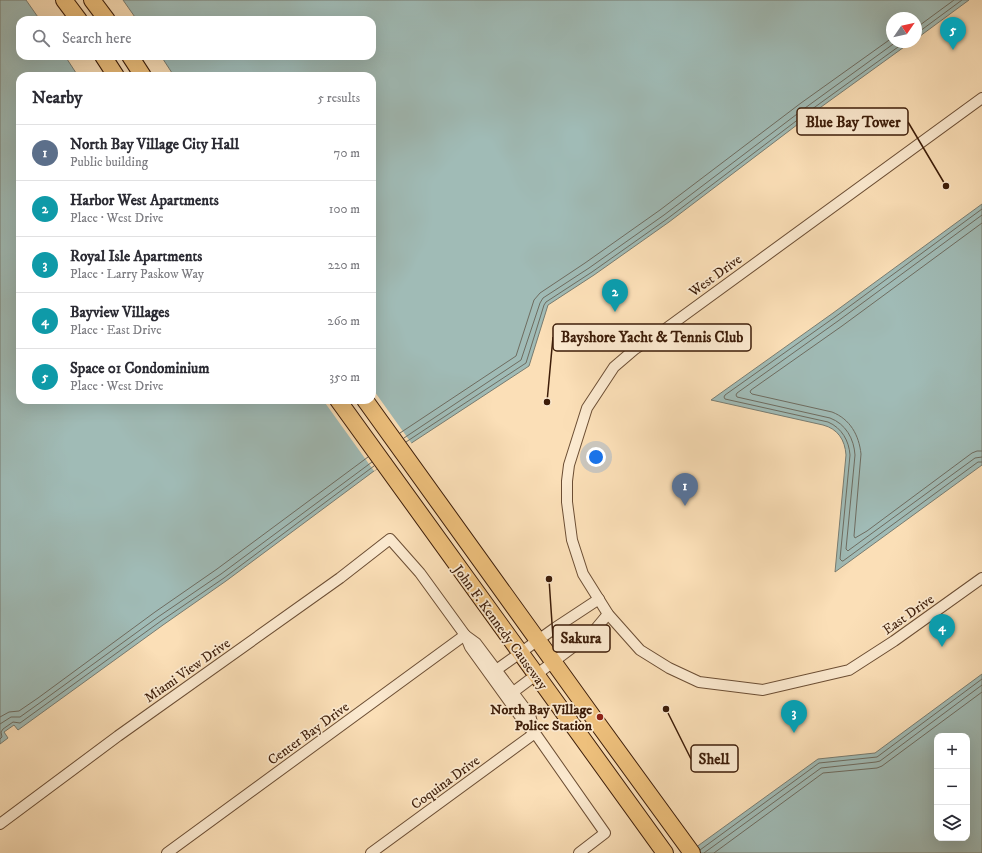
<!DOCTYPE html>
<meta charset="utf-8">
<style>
body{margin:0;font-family:"IM FELL DW Pica",serif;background:#f7f7f7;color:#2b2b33}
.controls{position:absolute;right:12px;bottom:12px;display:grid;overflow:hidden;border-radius:8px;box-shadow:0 4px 16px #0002}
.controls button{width:36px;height:36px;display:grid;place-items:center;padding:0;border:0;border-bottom:1px solid #e1e1e2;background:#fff;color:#2b2b33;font:20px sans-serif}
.compass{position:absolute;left:886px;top:12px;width:36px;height:36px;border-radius:50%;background:#fff;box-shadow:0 4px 16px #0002;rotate:56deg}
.you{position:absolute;left:596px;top:457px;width:14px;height:14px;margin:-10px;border:3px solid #fff;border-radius:50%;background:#1a73e8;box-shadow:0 0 0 6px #1a73e833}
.badge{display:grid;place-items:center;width:26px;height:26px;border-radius:50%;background:#8f2418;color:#fff;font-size:13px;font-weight:700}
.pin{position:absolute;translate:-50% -33px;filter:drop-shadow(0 1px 2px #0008)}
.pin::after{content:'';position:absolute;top:21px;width:14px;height:12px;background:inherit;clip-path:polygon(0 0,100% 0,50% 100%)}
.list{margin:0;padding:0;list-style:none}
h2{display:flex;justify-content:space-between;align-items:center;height:52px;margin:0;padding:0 16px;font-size:17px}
h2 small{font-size:13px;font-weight:400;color:#7c7c81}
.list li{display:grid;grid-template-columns:26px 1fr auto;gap:12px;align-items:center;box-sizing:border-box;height:56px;padding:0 16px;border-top:1px solid #e1e1e2}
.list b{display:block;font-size:15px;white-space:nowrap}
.list p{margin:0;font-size:13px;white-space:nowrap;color:#7c7c81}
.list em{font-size:13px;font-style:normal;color:#7c7c81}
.icon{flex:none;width:22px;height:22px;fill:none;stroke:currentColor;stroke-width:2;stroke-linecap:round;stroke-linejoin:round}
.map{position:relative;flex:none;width:982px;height:853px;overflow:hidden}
.search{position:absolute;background:#fff;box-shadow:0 4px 16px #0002;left:16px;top:16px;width:360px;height:44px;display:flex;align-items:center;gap:10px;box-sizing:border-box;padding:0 14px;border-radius:12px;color:#7c7c81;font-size:15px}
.panel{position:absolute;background:#fff;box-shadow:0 4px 16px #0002;left:16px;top:72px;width:360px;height:332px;border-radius:12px}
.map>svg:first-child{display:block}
.water{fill:#a0bbb6;stroke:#787c71;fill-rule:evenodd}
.pier{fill:#fbdfb7}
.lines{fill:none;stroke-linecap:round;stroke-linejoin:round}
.shore{stroke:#6e6c60;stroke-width:1}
.street-casing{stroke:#6c4e34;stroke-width:12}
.primary-casing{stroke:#3d1d09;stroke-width:18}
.street{stroke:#fcead0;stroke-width:10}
.primary{stroke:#eec07c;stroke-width:16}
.poi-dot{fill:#8f2418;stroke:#fcead0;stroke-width:1.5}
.labels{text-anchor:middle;stroke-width:3.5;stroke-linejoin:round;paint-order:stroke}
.street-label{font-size:14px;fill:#3d1d09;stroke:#fcead0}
.poi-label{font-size:14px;font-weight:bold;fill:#3d1d09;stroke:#fcead0;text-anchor:end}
.leader{fill:none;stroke:#3d1d09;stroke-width:1.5}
.callout-dot{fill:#3d1d09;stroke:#fcead0;stroke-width:1.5}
.callout{fill:#fcead0;stroke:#3d1d09;stroke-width:1.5}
.callout-label{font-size:15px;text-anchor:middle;font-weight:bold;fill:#3d1d09}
</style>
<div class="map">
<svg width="982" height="853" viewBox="0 0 982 853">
<rect width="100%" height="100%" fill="#fbdfb7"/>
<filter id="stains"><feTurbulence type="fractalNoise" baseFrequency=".005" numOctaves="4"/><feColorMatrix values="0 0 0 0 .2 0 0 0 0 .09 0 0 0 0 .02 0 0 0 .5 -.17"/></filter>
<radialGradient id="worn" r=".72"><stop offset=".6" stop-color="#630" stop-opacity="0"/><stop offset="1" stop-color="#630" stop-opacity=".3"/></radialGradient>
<!-- water -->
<g class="water">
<path d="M0,0H26L40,20H20V56H65L78,76H20V400H372V76H174L161,56H372V20H137L123,0H969L916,39V18H892V42H911L810,115L669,222L594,275L548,305L529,366L413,442L226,581L163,625L18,730L14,725L4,732L8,738L0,744Z"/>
<path d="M982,204V465L835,572L846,455C845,440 838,429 823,425L711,400L833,313Z"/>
<path d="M982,674V853H688L818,759L875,753ZM937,736H967V838H937Z"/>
</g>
<!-- pier -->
<path class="pier" d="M372,388L412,444L374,471L323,400H372Z"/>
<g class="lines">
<!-- shore -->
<g class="shore">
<path d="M916,28L954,0"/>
<path d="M916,34L962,0"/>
<path d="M982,209L835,317L725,395L724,397L725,399L828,422C842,428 849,441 850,455L840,559L842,561H843L978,462H982"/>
<path d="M982,215L838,321L737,393L736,395L737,397L830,418C846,424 854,439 855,455L846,549L848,551L849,550L975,458L982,457"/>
<path d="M982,223L842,326L751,390L750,392L752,394L832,412C850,419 859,435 861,454L854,536L855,538L867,531L972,453L977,451H982"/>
<path d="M400,433L516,356L534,300L540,293L585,263L660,210L801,103L892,38"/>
<path d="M404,438L521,360L540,303L543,298L589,268L664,215L805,108L896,42"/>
<path d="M406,442L526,363L544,305L546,302L592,272L667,219L808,112L905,42"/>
<path d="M0,717L9,712L19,711L38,698L155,612L217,569L368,457"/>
<path d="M0,724L11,717H20L41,702L158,617L221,574L372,462"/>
<path d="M0,739L2,737L1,732L3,729L13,722L20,723L161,621L224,578L374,466"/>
<path d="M700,850L819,763L877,757L982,679"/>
<path d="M704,853L821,768L876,762L880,761L982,685"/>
<path d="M714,853L823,773L877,768L882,766L982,692"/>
</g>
<defs>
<g id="street">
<path d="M982,98L664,330L635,349L614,367L587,408L569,465L567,481V502L572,540L583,574L608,614L640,650L669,668L699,682L763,690L849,670L894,641L982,578"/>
<path d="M465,635L470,647L527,726L535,733L605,833L579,853"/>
<path d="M492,673L555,628L599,599"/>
<path d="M508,696L593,632L608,614"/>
<path d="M0,824L118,736L340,578L390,539L420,573L465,635L476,643L530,715L535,733"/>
<path d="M167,853L465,635"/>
<path d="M371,853L535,733"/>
</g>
<g id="primary">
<path d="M64,0L79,20"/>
<path d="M92,0L107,20"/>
<path d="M103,56L116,76"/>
<path d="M130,56L143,76"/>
<path d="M338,400L665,853"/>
<path d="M365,400L593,717L692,853"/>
</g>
</defs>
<!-- street casing -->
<use href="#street" class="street-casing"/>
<!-- primary casing -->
<use href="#primary" class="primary-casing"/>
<!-- street -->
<use href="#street" class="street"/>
<!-- primary -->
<use href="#primary" class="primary"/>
</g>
<!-- markers -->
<circle class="poi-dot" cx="600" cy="717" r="4"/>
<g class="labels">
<!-- street labels -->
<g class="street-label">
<text transform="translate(715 275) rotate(-36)" y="5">West Drive</text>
<text transform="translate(908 614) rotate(-35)" y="5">East Drive</text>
<text transform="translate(501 627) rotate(54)" y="5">John F. Kennedy Causeway</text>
<text transform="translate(187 670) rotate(-35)" y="5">Miami View Drive</text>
<text transform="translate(308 733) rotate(-36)" y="5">Center Bay Drive</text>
<text transform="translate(445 782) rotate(-36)" y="5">Coquina Drive</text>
</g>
<!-- poi labels -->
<g class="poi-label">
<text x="592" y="714">North Bay Village<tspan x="592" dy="16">Police Station</tspan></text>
</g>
</g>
<!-- callouts -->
<path class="leader" d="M946 186L908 122M547 402L553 337M549 579L553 638M666 709L691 759"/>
<g class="callout-dot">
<circle cx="946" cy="186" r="4"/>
<circle cx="547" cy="402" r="4"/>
<circle cx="549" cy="579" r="4"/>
<circle cx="666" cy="709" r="4"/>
</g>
<g class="callout">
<rect x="797" y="108" width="111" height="27" rx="4"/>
<rect x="553" y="324" width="198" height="27" rx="4"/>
<rect x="553" y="625" width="57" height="27" rx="4"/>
<rect x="691" y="745" width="47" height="27" rx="4"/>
</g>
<g class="callout-label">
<text x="853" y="127">Blue Bay Tower</text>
<text x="652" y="342">Bayshore Yacht &amp; Tennis Club</text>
<text x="581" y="643">Sakura</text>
<text x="714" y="764">Shell</text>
</g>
<rect width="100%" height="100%" filter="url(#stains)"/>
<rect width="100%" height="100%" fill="url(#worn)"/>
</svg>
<div class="controls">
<button>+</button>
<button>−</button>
<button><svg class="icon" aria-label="layers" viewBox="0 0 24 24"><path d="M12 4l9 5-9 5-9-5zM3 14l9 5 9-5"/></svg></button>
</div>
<svg class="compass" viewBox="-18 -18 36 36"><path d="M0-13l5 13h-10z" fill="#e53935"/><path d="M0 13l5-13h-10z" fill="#7c7c81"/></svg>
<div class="you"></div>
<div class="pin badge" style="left:685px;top:506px;background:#5c6f8a">1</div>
<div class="pin badge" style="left:615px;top:312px;background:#0f9aa8">2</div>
<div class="pin badge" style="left:794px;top:733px;background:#0f9aa8">3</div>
<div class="pin badge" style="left:942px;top:647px;background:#0f9aa8">4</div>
<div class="pin badge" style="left:953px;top:50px;background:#0f9aa8">5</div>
<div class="search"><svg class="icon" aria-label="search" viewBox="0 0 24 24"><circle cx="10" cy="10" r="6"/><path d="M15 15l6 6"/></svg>Search here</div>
<section class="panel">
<h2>Nearby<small>5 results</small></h2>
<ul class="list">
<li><span class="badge" style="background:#5c6f8a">1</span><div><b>North Bay Village City Hall</b><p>Public building</p></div><em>70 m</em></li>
<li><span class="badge" style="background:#0f9aa8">2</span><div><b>Harbor West Apartments</b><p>Place · West Drive</p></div><em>100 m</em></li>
<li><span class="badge" style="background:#0f9aa8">3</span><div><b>Royal Isle Apartments</b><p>Place · Larry Paskow Way</p></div><em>220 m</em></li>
<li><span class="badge" style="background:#0f9aa8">4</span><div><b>Bayview Villages</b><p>Place · East Drive</p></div><em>260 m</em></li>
<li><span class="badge" style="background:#0f9aa8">5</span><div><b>Space 01 Condominium</b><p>Place · West Drive</p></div><em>350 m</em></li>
</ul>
</section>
</div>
